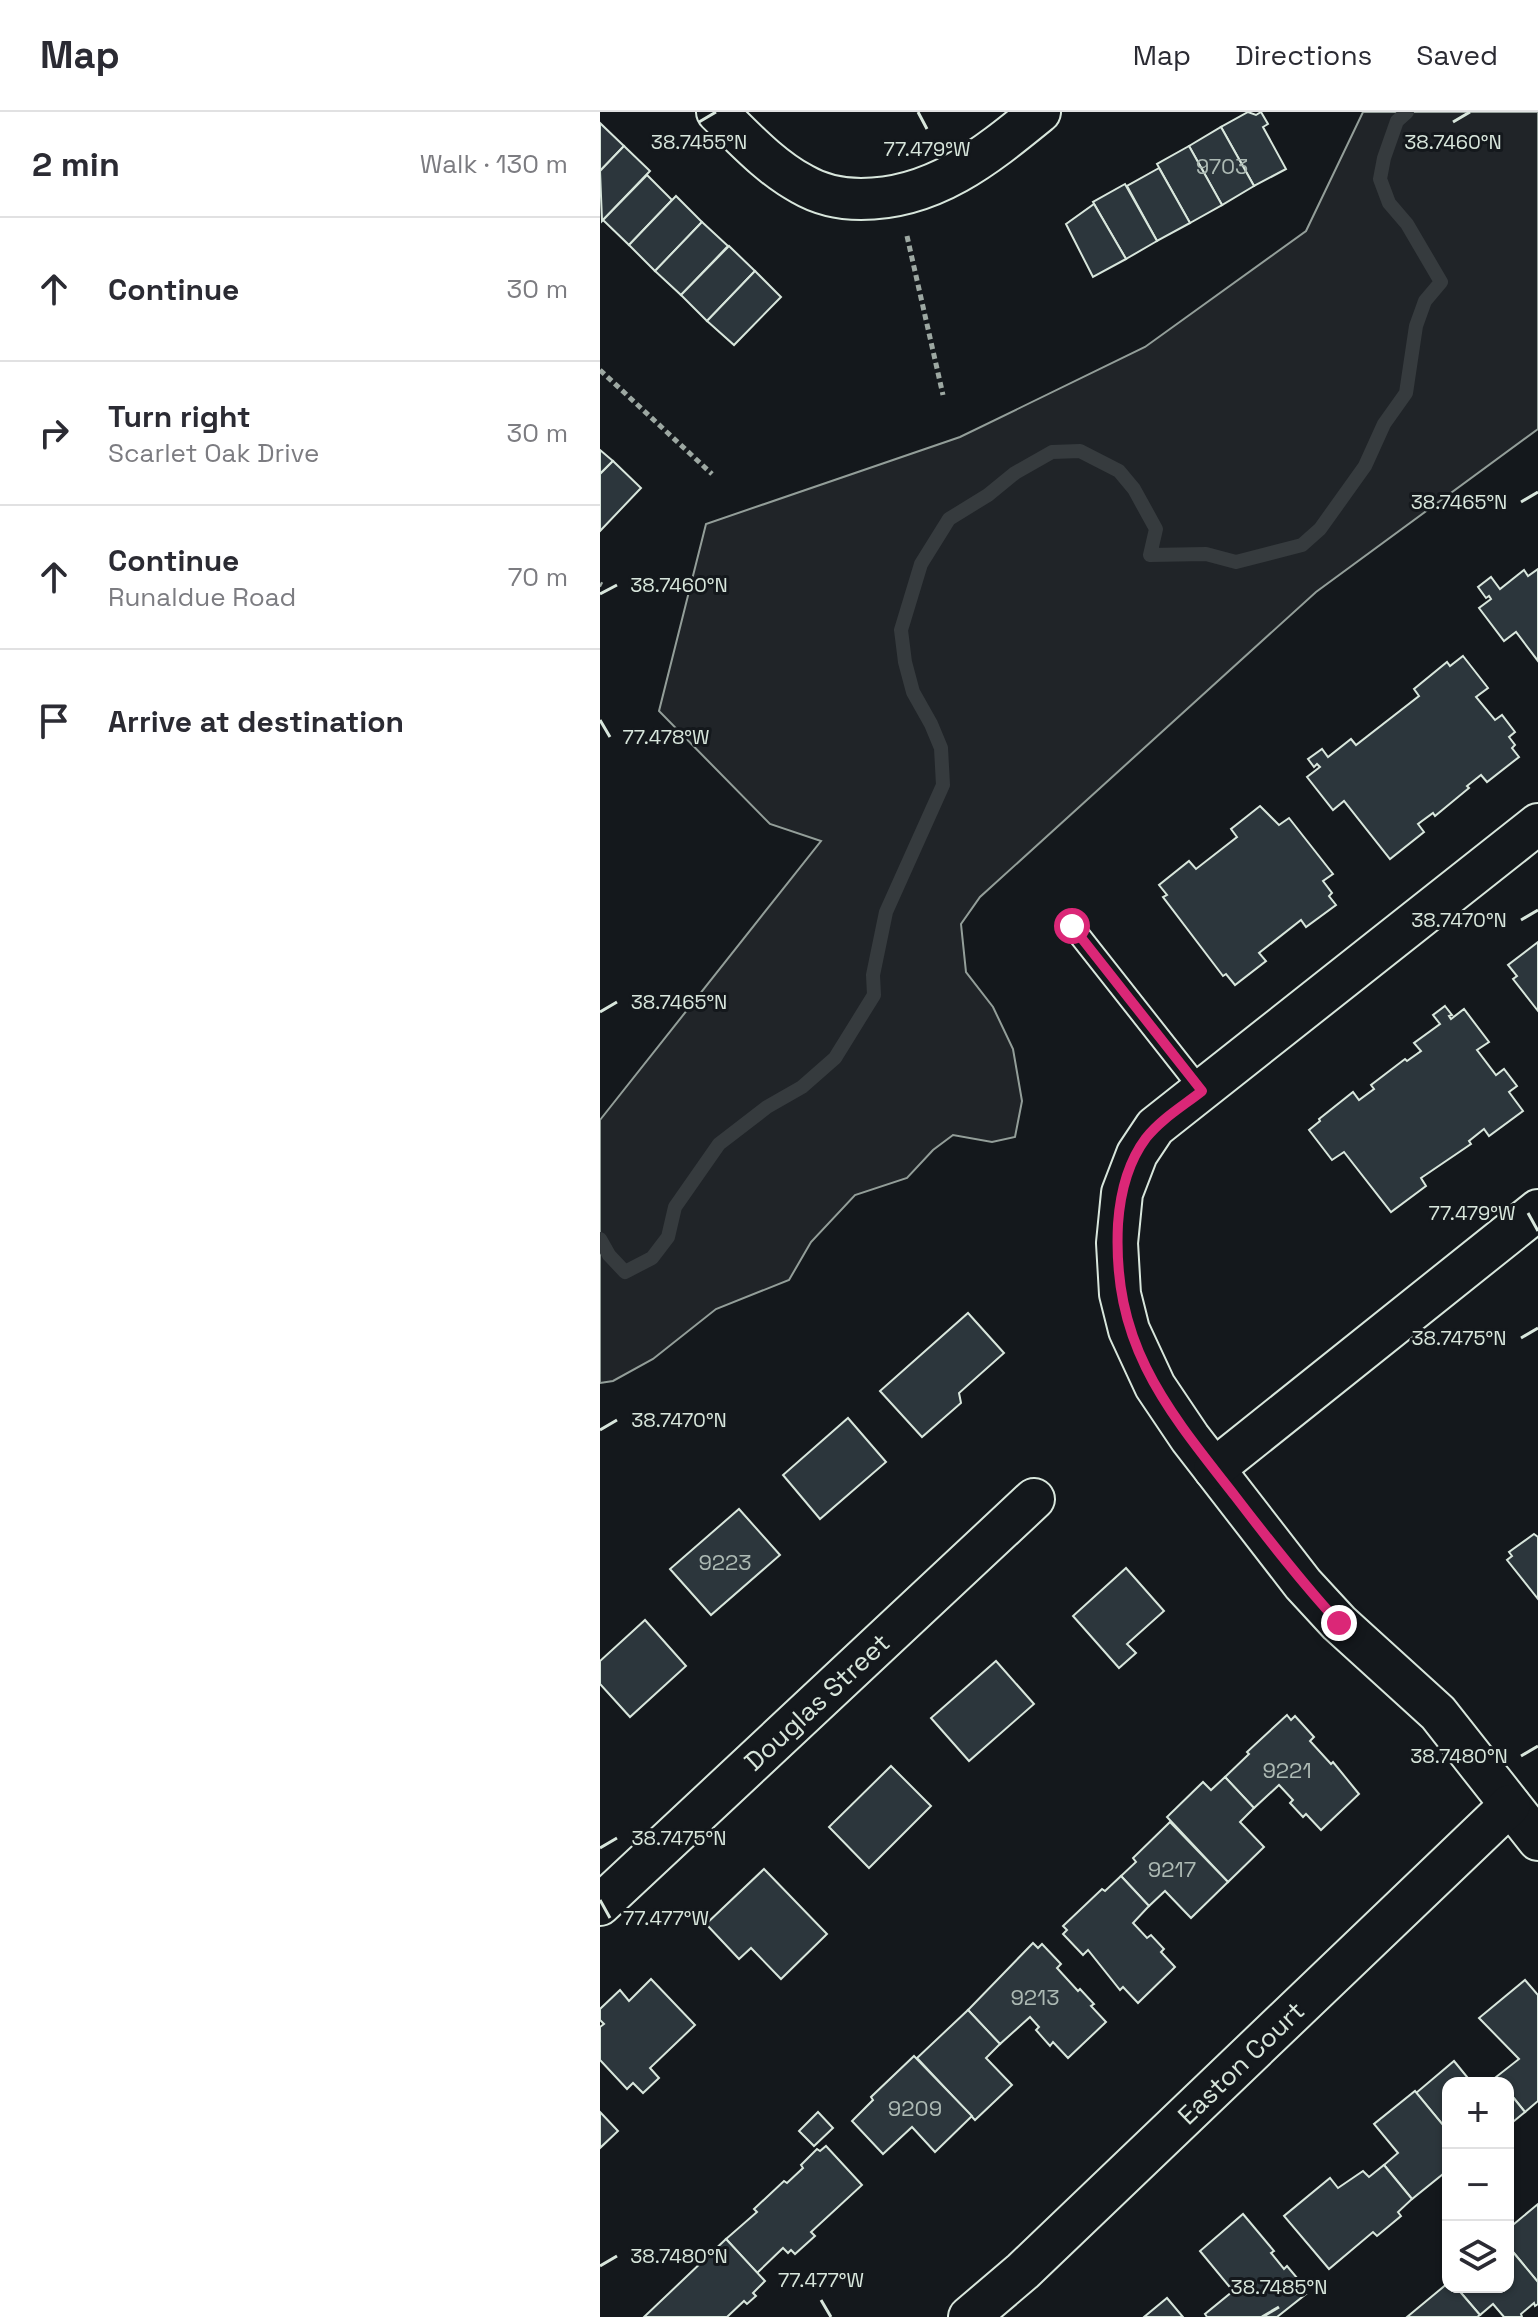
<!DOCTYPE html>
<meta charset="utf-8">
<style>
body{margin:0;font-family:"Space Grotesk",sans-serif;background:#f7f7f7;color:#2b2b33}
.controls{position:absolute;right:24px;bottom:24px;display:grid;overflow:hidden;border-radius:16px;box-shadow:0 2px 6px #0004}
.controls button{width:72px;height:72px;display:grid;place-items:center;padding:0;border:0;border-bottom:2px solid #e1e1e2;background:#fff;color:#2b2b33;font:40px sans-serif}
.stop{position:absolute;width:24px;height:24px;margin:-18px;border:6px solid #db2777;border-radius:50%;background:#fff}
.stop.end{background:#db2777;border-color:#fff;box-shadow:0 2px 8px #0008}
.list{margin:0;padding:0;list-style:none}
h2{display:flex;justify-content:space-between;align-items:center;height:104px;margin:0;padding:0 32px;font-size:34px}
h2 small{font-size:26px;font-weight:400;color:#7c7c81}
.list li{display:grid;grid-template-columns:52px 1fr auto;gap:24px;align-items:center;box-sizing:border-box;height:144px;padding:0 32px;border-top:2px solid #e1e1e2}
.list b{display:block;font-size:30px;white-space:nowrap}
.list p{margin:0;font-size:26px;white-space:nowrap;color:#7c7c81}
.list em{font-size:26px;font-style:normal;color:#7c7c81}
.icon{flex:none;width:44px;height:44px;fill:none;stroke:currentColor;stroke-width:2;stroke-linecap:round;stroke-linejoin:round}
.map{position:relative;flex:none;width:938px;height:2205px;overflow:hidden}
header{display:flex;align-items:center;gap:48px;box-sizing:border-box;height:112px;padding:0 40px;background:#fff;border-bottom:2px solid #e1e1e2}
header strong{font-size:38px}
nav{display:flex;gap:44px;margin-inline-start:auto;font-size:28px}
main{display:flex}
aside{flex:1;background:#fff}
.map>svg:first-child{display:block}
.green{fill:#202428;stroke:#939e99;stroke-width:2}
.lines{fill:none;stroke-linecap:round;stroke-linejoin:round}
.stream{stroke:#363b3e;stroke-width:14}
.building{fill:#2c363c;stroke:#d8e6dc;stroke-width:2}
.lane-casing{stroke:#d8e6dc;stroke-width:24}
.street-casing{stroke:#d8e6dc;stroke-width:44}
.path{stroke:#9da8a2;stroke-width:5;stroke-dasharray:6 4;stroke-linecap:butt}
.lane{stroke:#14181c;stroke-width:20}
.street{stroke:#14181c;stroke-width:40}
.route{stroke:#db2777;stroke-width:10}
.ticks{fill:none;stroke:#d8e6dc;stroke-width:3}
.labels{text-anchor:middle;stroke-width:6;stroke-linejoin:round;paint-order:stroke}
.number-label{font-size:22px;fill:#adbab4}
.street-label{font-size:26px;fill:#d8e6dc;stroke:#14181c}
.ticks-label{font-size:20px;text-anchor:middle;fill:#d8e6dc;stroke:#14181c;stroke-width:6;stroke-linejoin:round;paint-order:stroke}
</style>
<header>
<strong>Map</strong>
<nav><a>Map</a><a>Directions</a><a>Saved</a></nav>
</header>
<main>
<aside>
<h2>2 min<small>Walk · 130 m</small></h2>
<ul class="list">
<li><svg class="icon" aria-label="ahead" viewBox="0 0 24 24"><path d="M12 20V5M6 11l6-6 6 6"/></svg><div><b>Continue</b></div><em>30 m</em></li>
<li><svg class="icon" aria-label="right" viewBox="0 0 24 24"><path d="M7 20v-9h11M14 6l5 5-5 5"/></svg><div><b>Turn right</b><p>Scarlet Oak Drive</p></div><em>30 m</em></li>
<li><svg class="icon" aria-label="ahead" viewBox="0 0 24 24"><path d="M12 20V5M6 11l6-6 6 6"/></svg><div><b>Continue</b><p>Runaldue Road</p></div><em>70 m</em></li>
<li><svg class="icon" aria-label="arrive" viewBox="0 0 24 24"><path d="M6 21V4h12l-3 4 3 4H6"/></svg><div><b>Arrive at destination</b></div></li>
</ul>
</aside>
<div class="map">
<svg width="938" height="2205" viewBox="0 0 938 2205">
<rect width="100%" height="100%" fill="#14181c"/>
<!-- green -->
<path class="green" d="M763,0H938V317L716,480L380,785L361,812L366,860L393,895L413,937L422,989L415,1025L392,1030L353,1023L333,1038L307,1066L255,1083L211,1130L189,1168L116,1197L53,1247L13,1269L0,1271V1008L221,729L170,712L59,599L106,412L360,325L545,235L706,119Z"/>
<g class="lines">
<!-- stream -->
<path class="stream" d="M0,1127L9,1143L25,1160L52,1146L68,1125L75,1095L119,1032L167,995L202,975L235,946L274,883L273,863L286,800L343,673L341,636L331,612L313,580L305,550L301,518L321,452L349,407L388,383L415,361L452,340L480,339L519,359L534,377L556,417L550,443L606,442L636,450L702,433L720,417L765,354L784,312L806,281L816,214L825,189L841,170L807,112L789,91L780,67L784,46L797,9L807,0"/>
</g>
<!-- building -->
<g class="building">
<path d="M648,0L656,3L661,0L668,12L663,15L686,57L654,74L621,15Z"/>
<path d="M0,11L24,34L0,59Z"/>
<path d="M621,15L654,74L622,93L589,34Z"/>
<path d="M24,34L50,59L2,109L0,59Z"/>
<path d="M589,34L622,93L590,111L557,52Z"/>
<path d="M559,56L590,111L557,129L527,74Z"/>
<path d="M47,63L72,88L29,133L3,108Z"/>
<path d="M525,72L557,129L526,147L493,90Z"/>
<path d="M76,84L102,110L55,159L29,133Z"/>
<path d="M494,92L526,147L493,165L466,112Z"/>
<path d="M102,110L128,134L81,183L55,159Z"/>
<path d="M129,134L155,159L107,209L81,183Z"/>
<path d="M155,159L181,185L134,233L107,209Z"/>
<path d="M0,338L13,349L0,362Z"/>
<path d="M13,349L41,376L0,419V362Z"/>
<path d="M938,457V549L916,520L904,529L879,496L891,487L889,484L886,486L878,475L891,465L900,477L924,458L928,464Z"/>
<path d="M863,544L888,576L876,585L895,608L902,603L915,620L909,625L915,633L912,636L919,645L887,670L881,663L867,674L869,676L835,704L833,701L818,712L824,720L790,747L744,689L733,698L707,665L720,655L717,652L714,655L708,647L722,637L728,645L751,627L756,633L819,584L814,577L847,550L850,554Z"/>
<path d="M660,694L679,713L689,706L733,762L723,769L732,781L729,784L736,793L706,815L701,808L659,841L666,849L635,873L626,862L623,864L563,785L567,783L559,773L589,749L596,757L637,725L631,717Z"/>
<path d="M938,830V899L913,867L917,864L908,853Z"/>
<path d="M845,894L852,903L849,904L851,907L864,897L889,930L877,938L896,963L904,957L917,974L909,980L923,999L889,1024L884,1017L869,1029L871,1032L821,1066L826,1074L791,1100L744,1040L732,1048L709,1018L720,1009L719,1007L753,980L759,988L774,977L771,973L805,947L807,949L821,939L814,931L840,912L833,903Z"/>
<path d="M368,1201L404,1241L359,1281L361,1291L322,1325L280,1279Z"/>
<path d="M248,1306L286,1350L220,1407L183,1363Z"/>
<path d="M139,1397L180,1443L111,1503L70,1457Z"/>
<path d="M934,1422L938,1425V1487L907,1448L912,1444L909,1440Z"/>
<path d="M526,1456L564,1499L527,1532L536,1541L519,1556L473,1504Z"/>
<path d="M45,1508L86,1554L30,1605L0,1572V1549Z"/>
<path d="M396,1549L434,1592L369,1649L331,1606Z"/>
<path d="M687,1603L691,1608L695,1604L714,1625L710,1629L731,1652L733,1650L759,1682L721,1718L706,1702L703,1705L690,1691L693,1688L679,1673L654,1696L625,1665L649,1642L647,1640Z"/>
<path d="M291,1654L331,1694L269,1756L229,1715Z"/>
<path d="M625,1665L654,1696L640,1710L664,1735L628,1770L567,1705L603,1670L611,1678Z"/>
<path d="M570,1710L628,1770L591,1806L565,1779L549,1794L521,1764L536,1750L533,1746Z"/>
<path d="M164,1757L227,1822L181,1867L151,1836L139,1847L106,1812Z"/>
<path d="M521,1764L549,1794L533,1811L547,1826L551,1823L564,1837L561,1840L575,1855L538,1891L523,1875L520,1878L488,1838L483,1843L463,1822L467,1818L463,1814L502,1777L505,1779Z"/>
<path d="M433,1831L438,1836L442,1832L461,1852L457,1856L478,1879L480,1877L494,1892L491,1894L506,1910L468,1946L453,1930L450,1934L436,1918L439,1915L430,1905L400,1932L368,1898Z"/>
<path d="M51,1867L95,1913L50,1956L59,1966L43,1981L33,1971L27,1977L0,1948V1915L4,1912L0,1908V1897L20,1878L29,1889Z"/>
<path d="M925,1868L938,1883V1989L925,2000L908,1979V1971H902L896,1965L919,1947L879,1906Z"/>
<path d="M368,1898L400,1932L386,1946L412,1973L375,2008L317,1946Z"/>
<path d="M314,1944L372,2004L335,2040L312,2015L283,2042L252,2009L273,1988L271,1985Z"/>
<path d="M854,1949L872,1971H848V2019L816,1981Z"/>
<path d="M815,1979L848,2019V2058L812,2087L784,2053L798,2041L774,2012Z"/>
<path d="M908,1979L925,2000L908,2014Z"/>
<path d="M0,2000L18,2019L0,2036Z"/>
<path d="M218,2000L233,2016L214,2034L199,2019Z"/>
<path d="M226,2034L262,2073L211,2120L215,2124L195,2142L191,2138L188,2141L183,2136L157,2161L126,2127L157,2100L154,2097L184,2069L187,2071L203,2056L201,2053L217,2037L220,2039Z"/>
<path d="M784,2053L812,2087L798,2100L801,2104L777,2124L773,2120L729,2157L684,2104L730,2066L738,2076L763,2059L769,2065Z"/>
<path d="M938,2092V2170L908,2134V2117Z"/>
<path d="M643,2102L674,2139L671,2141L684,2157L687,2154L703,2173L700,2175L706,2182L677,2205H607L605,2202L633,2179L600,2139Z"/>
<path d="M126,2127L165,2169L153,2181L156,2184L147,2192L144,2189L127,2205H44Z"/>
<path d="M908,2134L938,2170V2192L935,2194L934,2191L921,2202L922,2205H904L893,2192L880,2203L856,2175H908Z"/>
<path d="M848,2171V2175H856L880,2203L877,2205H807Z"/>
<path d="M567,2186L583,2205H544Z"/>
</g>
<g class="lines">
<defs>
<path id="lane" d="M472,814L602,979"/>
<g id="street">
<path d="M117,0C143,25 170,55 202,72C219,82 241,87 261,87C334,87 386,44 440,0"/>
<path d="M938,712L555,1015L537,1042L522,1081L517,1131L520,1182L529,1218L555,1274L590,1326L703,1472L739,1511L838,1601L938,1728"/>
<path d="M614,1357L938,1098"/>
<path d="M0,1793L434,1387"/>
<path d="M369,2205L423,2159L910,1693"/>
</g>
</defs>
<!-- lane casing -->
<use href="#lane" class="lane-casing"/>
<!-- street casing -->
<use href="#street" class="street-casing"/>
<!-- path -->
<g class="path">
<path d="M307,124L343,283"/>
<path d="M0,258L112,362"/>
<path d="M0,472L2,473"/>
</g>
<!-- lane -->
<use href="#lane" class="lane"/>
<!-- street -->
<use href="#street" class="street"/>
</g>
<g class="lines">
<!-- route -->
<path class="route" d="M472,814L602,979C583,994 561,1007 546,1026C528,1050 520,1083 518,1112C512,1232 565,1295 635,1384C668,1427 702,1471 739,1511"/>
</g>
<!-- ticks -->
<path class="ticks" d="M318,0L327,17M99,10L116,0M853,10L870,0M921,390L938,380M0,482L17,473M0,608L10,625M921,808L938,798M0,900L17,890M928,1101L938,1119M921,1226L938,1216M0,1318L17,1308M921,1644L938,1634M0,1736L17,1726M0,1788L10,1806M0,2154L17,2144M221,2188L231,2205M662,2205L679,2195"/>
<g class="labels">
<!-- number labels -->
<g class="number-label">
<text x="622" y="62">9703</text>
<text x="125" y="1458">9223</text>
<text x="687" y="1666">9221</text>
<text x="572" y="1765">9217</text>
<text x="435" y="1893">9213</text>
<text x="315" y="2004">9209</text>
</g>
<!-- street labels -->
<g class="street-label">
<text transform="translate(217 1590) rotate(-43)" y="9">Douglas Street</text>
<text transform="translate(641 1951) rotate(-44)" y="9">Easton Court</text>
</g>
</g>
<g class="ticks-label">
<text x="99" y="37">38.7455°N</text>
<text x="853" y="37">38.7460°N</text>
<text x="327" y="44">77.479°W</text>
<text x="859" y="397">38.7465°N</text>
<text x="79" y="480">38.7460°N</text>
<text x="66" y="632">77.478°W</text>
<text x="859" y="815">38.7470°N</text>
<text x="79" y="897">38.7465°N</text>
<text x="872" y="1108">77.479°W</text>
<text x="859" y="1233">38.7475°N</text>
<text x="79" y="1315">38.7470°N</text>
<text x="859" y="1651">38.7480°N</text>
<text x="79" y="1733">38.7475°N</text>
<text x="66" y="1813">77.477°W</text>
<text x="79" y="2151">38.7480°N</text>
<text x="221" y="2175">77.477°W</text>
<text x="679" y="2182">38.7485°N</text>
</g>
</svg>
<div class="controls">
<button>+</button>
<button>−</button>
<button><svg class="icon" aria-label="layers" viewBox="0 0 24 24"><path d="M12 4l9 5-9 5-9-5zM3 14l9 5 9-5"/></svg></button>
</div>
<div class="stop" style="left:472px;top:814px"></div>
<div class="stop end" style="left:739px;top:1511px"></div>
</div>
</main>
